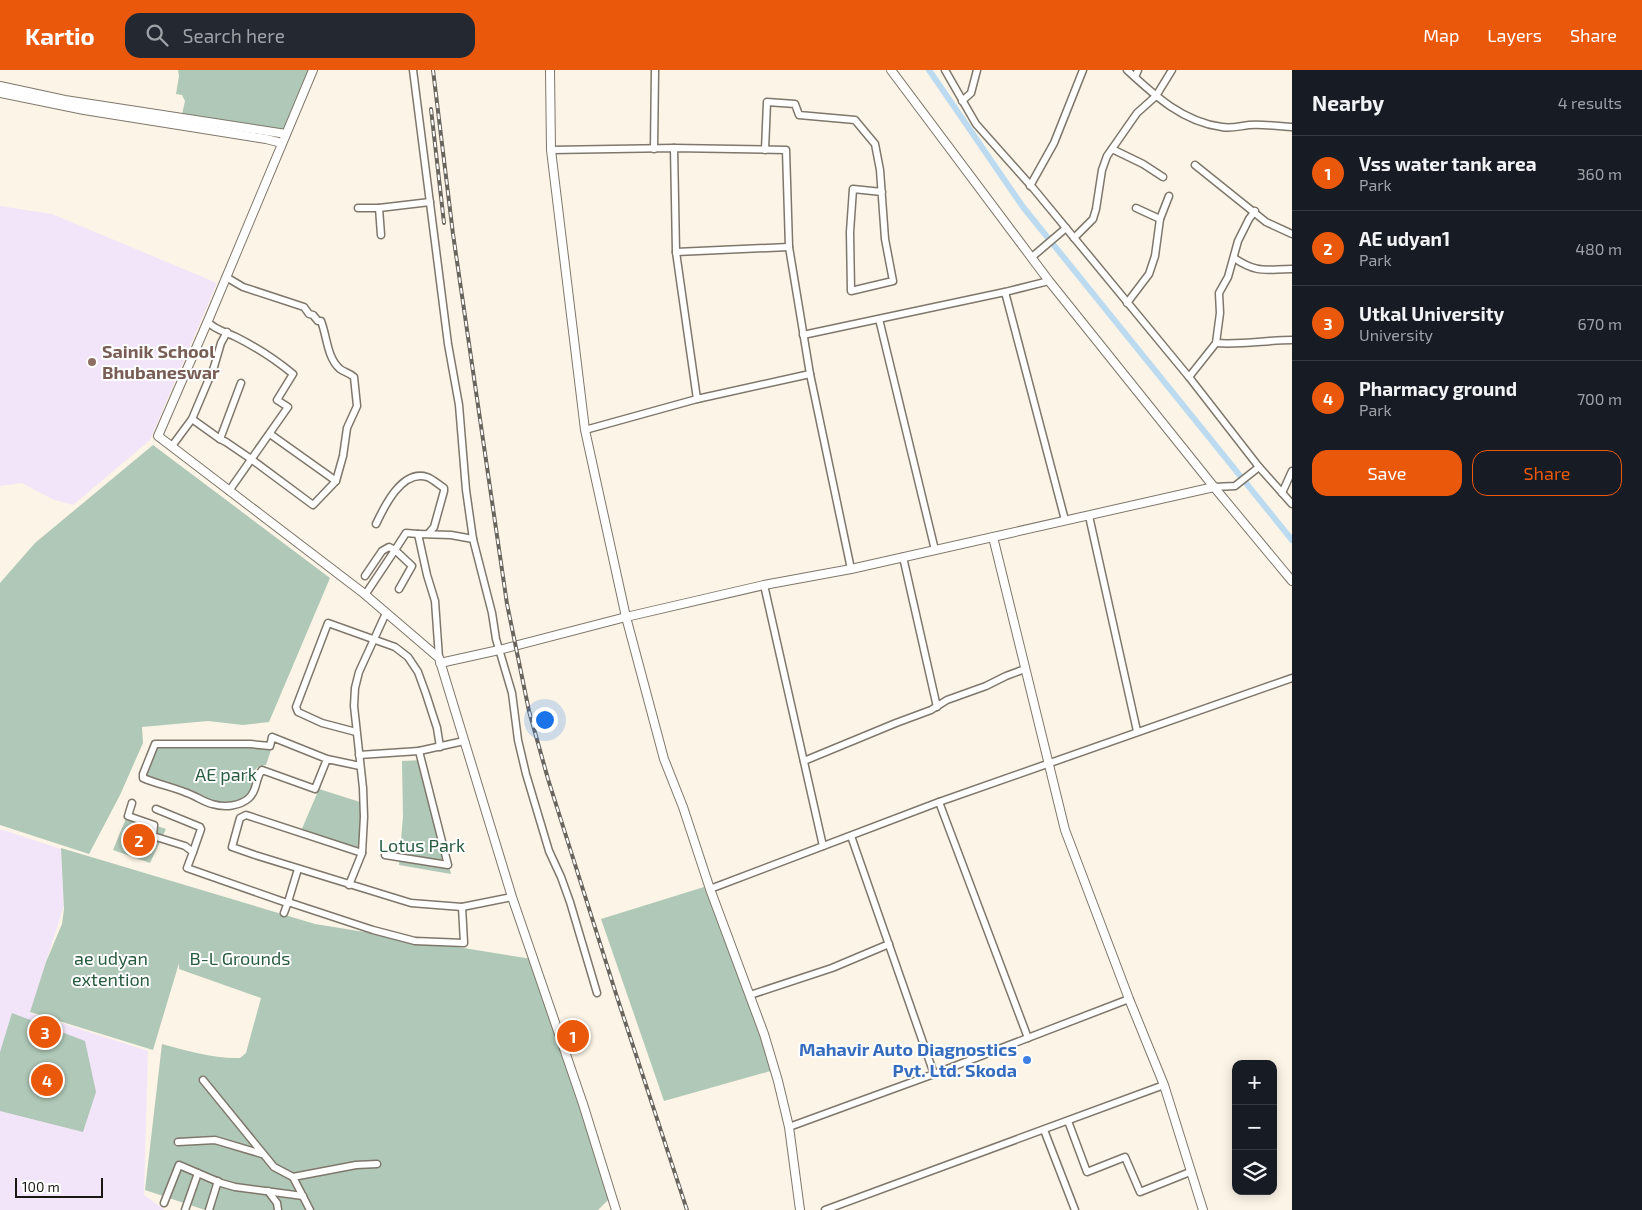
<!DOCTYPE html>
<meta charset="utf-8">
<style>
body{margin:0;font-family:"Exo 2",sans-serif;background:#242831;color:#f1f3f6}
.controls{position:absolute;right:15px;bottom:15px;display:grid;overflow:hidden;border-radius:10px;box-shadow:0 2px 12px #0003}
.controls button{width:45px;height:45px;display:grid;place-items:center;padding:0;border:0;border-bottom:1px solid #363941;background:#171b24;color:#f1f3f6;font:25px sans-serif}
.scale{position:absolute;left:15px;bottom:12px;width:88px;box-sizing:border-box;padding-left:5px;border:2px solid #1b1814;border-top:0;font-size:14px;line-height:18px;white-space:nowrap;color:#1b1814;-webkit-text-stroke:4px #fff;paint-order:stroke}
.you{position:absolute;left:544px;top:649px;width:18px;height:18px;margin:-12px;border:4px solid #fff;border-radius:50%;background:#1a73e8;box-shadow:0 0 0 8px #1a73e833}
.badge{display:grid;place-items:center;width:32px;height:32px;border-radius:50%;background:#ea580c;color:#fff;font-size:16px;font-weight:700}
.pin{position:absolute;translate:-50% -50%;border:2px solid #fff;box-shadow:0 1px 5px #0006}
.list{margin:0;padding:0;list-style:none}
h2{display:flex;justify-content:space-between;align-items:center;height:65px;margin:0;padding:0 20px;font-size:21px}
h2 small{font-size:16px;font-weight:400;color:#9ea1a6}
.list li{display:grid;grid-template-columns:32px 1fr auto;gap:15px;align-items:center;box-sizing:border-box;height:75px;padding:0 20px;border-top:1px solid #363941}
.list b{display:block;font-size:19px;white-space:nowrap}
.list p{margin:0;font-size:16px;white-space:nowrap;color:#9ea1a6}
.list em{font-size:16px;font-style:normal;color:#9ea1a6}
.actions{display:flex;gap:10px;padding:15px 20px}
.actions a{flex:1;padding:11px 0;border:1px solid #ea580c;border-radius:15px;text-align:center;font-size:18px;color:#ea580c}
.actions .main{background:#ea580c;color:#fff}
.icon{flex:none;width:28px;height:28px;fill:none;stroke:currentColor;stroke-width:2;stroke-linecap:round;stroke-linejoin:round}
.map{position:relative;flex:none;width:1292px;height:1140px;overflow:hidden}
header{display:flex;align-items:center;gap:30px;box-sizing:border-box;height:70px;padding:0 25px;background:#ea580c;color:#fff}
header strong{font-size:24px}
nav{display:flex;gap:28px;margin-inline-start:auto;font-size:18px}
.search{width:350px;height:45px;background:#242831;display:flex;align-items:center;gap:12px;box-sizing:border-box;padding:0 18px;border-radius:15px;color:#9ea1a6;font-size:19px}
main{display:flex}
aside{flex:1;background:#171b24}
.map>svg:first-child{display:block}
.education{fill:#f3e5f9}
.green{fill:#afc8b7}
.lines{fill:none;stroke-linecap:round;stroke-linejoin:round}
.canal{stroke:#bcdbf1;stroke-width:6}
.minor-casing{stroke:#7f776b;stroke-width:9}
.tertiary-casing{stroke:#7f776b;stroke-width:10}
.minor{stroke:#fff;stroke-width:6}
.tertiary{stroke:#fff;stroke-width:8}
.rail-casing{stroke:#69645d;stroke-width:4}
.rail{stroke:#fff;stroke-width:2;stroke-dasharray:5.5;stroke-linecap:butt}
.education-dot{fill:#8d6e63;stroke:#fff;stroke-width:2}
.shop-dot{fill:#3f7fe0;stroke:#fff;stroke-width:2}
.labels{text-anchor:middle;stroke-width:4;stroke-linejoin:round;paint-order:stroke}
.education-label{font-size:18px;font-weight:bold;fill:#785e54;stroke:#fff;text-anchor:start}
.park-label{font-size:18px;fill:#295c3f;stroke:#fff}
.shop-label{font-size:18px;font-weight:bold;fill:#366cbe;stroke:#fff;text-anchor:end}
</style>
<header>
<strong>Kartio</strong>
<div class="search"><svg class="icon" aria-label="search" viewBox="0 0 24 24"><circle cx="10" cy="10" r="6"/><path d="M15 15l6 6"/></svg>Search here</div>
<nav><a>Map</a><a>Layers</a><a>Share</a></nav>
</header>
<main>
<div class="map">
<svg width="1292" height="1140" viewBox="0 0 1292 1140">
<rect width="100%" height="100%" fill="#fcf4e6"/>
<!-- education -->
<g class="education">
<path d="M0,136L52,144L217,213L150,370L73,435L54,430L22,413L0,416Z"/>
<path d="M0,759L61,779L64,835L30,943L148,981L144,1125L165,1140H0Z"/>
</g>
<!-- green -->
<g class="green">
<path d="M178,0H312L282,66L181,49L185,31L182,25L176,24L179,6Z"/>
<path d="M153,375L330,508L269,652L243,655L208,651L142,657L143,673L120,725L89,784L0,755V513L35,473Z"/>
<path d="M245,674L271,680L266,695L258,697L254,701L257,708L250,722L236,732L213,731L186,718L146,705L157,678H245Z"/>
<path d="M423,690L451,804L399,795L403,746L402,691Z"/>
<path d="M319,719L360,732V780L301,761Z"/>
<path d="M127,746L166,759L150,793L113,780Z"/>
<path d="M61,778L315,854L532,889L552,945L569,1006L610,1128L598,1140H205L145,1120L162,974C187,981 215,989 240,988L246,983L261,928L179,899V893L153,980L30,942L46,892L62,854L64,839Z"/>
<path d="M704,817L762,960L774,1000L664,1031L601,849Z"/>
<path d="M12,943L85,971L96,1022L83,1062L0,1041V982Z"/>
<path d="M576,956L581,972L569,977L564,960Z"/>
</g>
<g class="lines">
<!-- canal -->
<path class="canal" d="M929,0L1023,137L1292,470"/>
<defs>
<g id="minor">
<path d="M413,0L448,274L459,335L466,420L473,469"/>
<path d="M945,0L976,54L1033,118L1189,307L1259,397L1292,434"/>
<path d="M1127,0C1154,25 1183,52 1222,57C1231,59 1240,56 1249,55C1263,54 1278,56 1292,57"/>
<path d="M1135,7L1138,0"/>
<path d="M962,31L971,23L977,0"/>
<path d="M674,78L676,182L697,329L810,304L851,499"/>
<path d="M654,79L655,0"/>
<path d="M1112,79L1143,94L1163,107"/>
<path d="M551,80L674,78L786,80L789,177L810,304"/>
<path d="M765,80L767,32L795,34L799,45L855,50L875,74L880,100L885,169L893,211L851,221L850,162L853,119L882,122"/>
<path d="M1195,95L1266,152L1292,164"/>
<path d="M1030,116L1054,73L1083,0"/>
<path d="M358,138H379L430,132"/>
<path d="M379,138L381,165"/>
<path d="M1136,138L1160,149"/>
<path d="M1074,168L1093,149L1096,139L1102,100L1107,86L1137,43L1156,26L1172,0"/>
<path d="M676,182L789,177"/>
<path d="M1032,187L1066,158"/>
<path d="M1234,188C1258,204 1265,199 1292,199"/>
<path d="M226,207L243,217L304,237L309,244L313,245L318,251H321C327,266 327,288 340,299C344,302 350,303 354,307L357,336L347,358L343,386L336,411"/>
<path d="M1005,222L1049,211"/>
<path d="M1127,233L1149,204L1155,186L1160,149L1169,126"/>
<path d="M879,249L935,480"/>
<path d="M208,252C215,260 226,262 236,267C256,277 275,289 293,304L277,330L288,337L229,421"/>
<path d="M803,265L1005,222L1065,450"/>
<path d="M1216,273C1242,275 1267,270 1292,270"/>
<path d="M1189,307L1216,273L1220,243L1219,223L1228,207L1238,171L1249,149L1255,141"/>
<path d="M241,313L220,369L226,372L251,389L313,435L336,411L270,364"/>
<path d="M192,349L220,369"/>
<path d="M585,360L697,329"/>
<path d="M172,376L192,349L214,297L221,273L227,262"/>
<path d="M1214,417L1235,416L1259,397"/>
<path d="M1282,423L1292,401"/>
<path d="M1089,446L1137,661"/>
<path d="M376,454C384,437 402,399 427,407C433,409 439,415 444,418V421L434,457L429,463"/>
<path d="M903,487L937,637"/>
<path d="M764,515L823,776"/>
<path d="M399,519L412,496L395,480L406,463L418,464"/>
<path d="M365,525L395,480L389,477L382,481L365,506"/>
<path d="M439,588L435,531L427,505L418,464L451,465L473,469L492,543L496,569L512,623L518,670L526,704L549,781L561,807L570,832L597,923"/>
<path d="M356,662L322,653L298,642L296,637L328,553L395,577L408,587L418,602L426,624L437,658L440,677"/>
<path d="M419,681L464,671"/>
<path d="M359,685L419,681L448,795L385,785"/>
<path d="M327,689L315,719L262,700C255,708 258,720 249,728C240,736 225,738 212,734C204,732 196,726 187,723C173,717 157,714 143,708V704L155,674H250L270,676L272,667L327,689L360,696"/>
<path d="M804,691L896,653L931,640L947,630L986,616L1006,606L1025,599"/>
<path d="M939,732L1028,968"/>
<path d="M132,733L128,746L154,755L153,766L185,776L193,782L187,798L287,833"/>
<path d="M156,739L200,757L201,759L193,782"/>
<path d="M851,766L934,1004L1129,929"/>
<path d="M362,783L246,745L240,748L232,777L255,785L411,833L462,837"/>
<path d="M349,815L362,783L364,747L363,718L354,636L355,618L359,602L386,543"/>
<path d="M710,819L939,732L1292,608"/>
<path d="M288,832L298,799"/>
<path d="M284,843L288,832L373,860L415,871L464,873L462,837L512,827"/>
<path d="M750,925L832,898L889,874"/>
<path d="M203,1010L274,1097L293,1107"/>
<path d="M1068,1051L1087,1102L1125,1087L1140,1122L1190,1102"/>
<path d="M789,1057L934,1004"/>
<path d="M1044,1060L1075,1140"/>
<path d="M178,1072L215,1070L262,1084"/>
<path d="M268,1121L277,1133L278,1140"/>
<path d="M164,1133L179,1095L221,1113L235,1117L303,1126"/>
<path d="M185,1140L198,1103"/>
<path d="M209,1140L218,1111"/>
<path d="M310,1140L293,1107L356,1095L377,1094"/>
<path d="M825,1140L1164,1015"/>
</g>
<g id="tertiary">
<path d="M313,0L210,246L158,366L362,522L439,588L512,827L583,1034L616,1140"/>
<path d="M550,0L551,80L585,360L626,547L664,689L683,737L710,819L764,964L778,1011L789,1057L800,1140"/>
<path d="M891,0L1049,211L1214,417L1292,511"/>
<path d="M0,16L65,30L286,64"/>
<path d="M0,23L84,40L266,69L282,73"/>
<path d="M993,467L1065,760L1129,929L1164,1015L1203,1140"/>
<path d="M440,593L499,580L626,547L764,515L851,499L1214,417"/>
</g>
</defs>
<!-- minor casing -->
<use href="#minor" class="minor-casing"/>
<!-- tertiary casing -->
<use href="#tertiary" class="tertiary-casing"/>
<!-- minor -->
<use href="#minor" class="minor"/>
<!-- tertiary -->
<use href="#tertiary" class="tertiary"/>
<defs>
<g id="rail">
<path d="M433,0L453,164L507,534L529,641L548,709L617,927L687,1140"/>
<path d="M431,39L444,153"/>
</g>
</defs>
<!-- rail casing -->
<use href="#rail" class="rail-casing"/>
<!-- rail -->
<use href="#rail" class="rail"/>
</g>
<!-- markers -->
<circle class="education-dot" cx="92" cy="292" r="5"/>
<circle class="shop-dot" cx="1027" cy="990" r="5"/>
<g class="labels">
<!-- education labels -->
<g class="education-label">
<text x="102" y="288">Sainik School<tspan x="102" dy="21">Bhubaneswar</tspan></text>
</g>
<!-- park labels -->
<g class="park-label">
<text x="226" y="711">AE park</text>
<text x="422" y="782">Lotus Park</text>
<text x="111" y="895">ae udyan<tspan x="111" dy="21">extention</tspan></text>
<text x="240" y="895">B-L Grounds</text>
</g>
<!-- shop labels -->
<g class="shop-label">
<text x="1017" y="986">Mahavir Auto Diagnostics<tspan x="1017" dy="21">Pvt. Ltd. Skoda</tspan></text>
</g>
</g>
</svg>
<div class="controls">
<button>+</button>
<button>−</button>
<button><svg class="icon" aria-label="layers" viewBox="0 0 24 24"><path d="M12 4l9 5-9 5-9-5zM3 14l9 5 9-5"/></svg></button>
</div>
<div class="scale">100 m</div>
<div class="you"></div>
<div class="pin badge" style="left:573px;top:966px">1</div>
<div class="pin badge" style="left:139px;top:770px">2</div>
<div class="pin badge" style="left:45px;top:962px">3</div>
<div class="pin badge" style="left:47px;top:1010px">4</div>
</div>
<aside>
<h2>Nearby<small>4 results</small></h2>
<ul class="list">
<li><span class="badge">1</span><div><b>Vss water tank area</b><p>Park</p></div><em>360 m</em></li>
<li><span class="badge">2</span><div><b>AE udyan1</b><p>Park</p></div><em>480 m</em></li>
<li><span class="badge">3</span><div><b>Utkal University</b><p>University</p></div><em>670 m</em></li>
<li><span class="badge">4</span><div><b>Pharmacy ground</b><p>Park</p></div><em>700 m</em></li>
</ul>
<div class="actions"><a class="main">Save</a><a>Share</a></div>
</aside>
</main>
